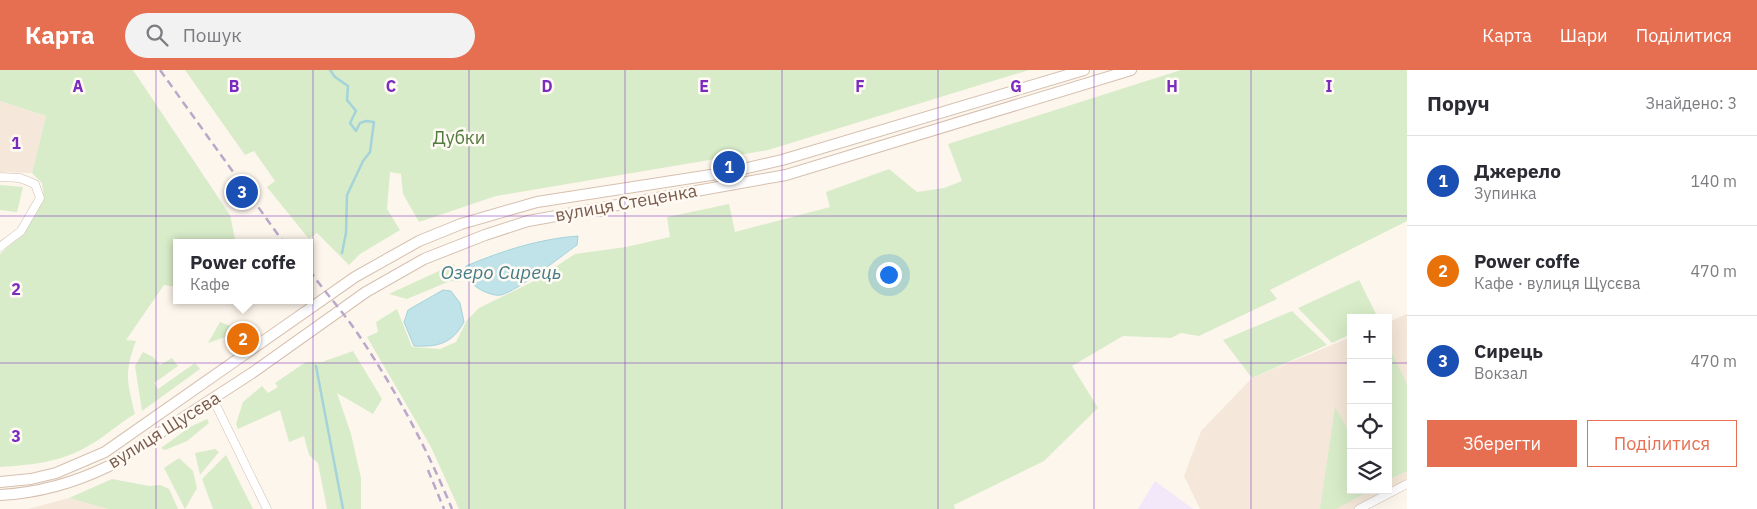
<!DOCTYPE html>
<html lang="uk">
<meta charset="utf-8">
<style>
body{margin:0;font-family:"IBM Plex Sans",sans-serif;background:#f2f2f3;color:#2b2b33}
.controls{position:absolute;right:15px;bottom:15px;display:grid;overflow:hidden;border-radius:0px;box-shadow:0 5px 20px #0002}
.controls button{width:45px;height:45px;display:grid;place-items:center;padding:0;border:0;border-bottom:1px solid #e1e1e2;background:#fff;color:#2b2b33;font:25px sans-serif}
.you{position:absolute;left:888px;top:204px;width:18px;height:18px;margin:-12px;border:4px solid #fff;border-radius:50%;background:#1a73e8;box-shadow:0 0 0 8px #1a73e833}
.badge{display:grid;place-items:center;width:32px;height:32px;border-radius:50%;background:#e76f51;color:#fff;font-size:16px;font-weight:700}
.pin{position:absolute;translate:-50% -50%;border:2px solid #fff;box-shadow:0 1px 5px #0006}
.popup{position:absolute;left:173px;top:169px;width:140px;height:65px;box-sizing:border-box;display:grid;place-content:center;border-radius:0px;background:#fff;filter:drop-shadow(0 1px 4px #0005);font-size:16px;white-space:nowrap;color:#7c7c81}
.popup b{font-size:19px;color:#2b2b33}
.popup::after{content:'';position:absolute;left:50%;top:100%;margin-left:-10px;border:10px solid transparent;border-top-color:#fff}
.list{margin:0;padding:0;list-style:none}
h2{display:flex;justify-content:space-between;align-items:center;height:65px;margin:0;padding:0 20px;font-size:21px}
h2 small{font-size:16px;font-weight:400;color:#7c7c81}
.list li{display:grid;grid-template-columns:32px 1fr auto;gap:15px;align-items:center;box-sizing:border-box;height:90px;padding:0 20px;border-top:1px solid #e1e1e2}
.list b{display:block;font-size:19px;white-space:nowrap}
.list p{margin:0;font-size:16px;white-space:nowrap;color:#7c7c81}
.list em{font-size:16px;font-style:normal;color:#7c7c81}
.actions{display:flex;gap:10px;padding:15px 20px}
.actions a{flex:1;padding:11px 0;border:1px solid #e76f51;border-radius:0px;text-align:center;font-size:18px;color:#e76f51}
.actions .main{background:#e76f51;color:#fff}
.icon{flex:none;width:28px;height:28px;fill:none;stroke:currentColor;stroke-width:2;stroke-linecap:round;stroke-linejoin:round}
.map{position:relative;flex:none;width:1407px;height:439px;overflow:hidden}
header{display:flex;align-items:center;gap:30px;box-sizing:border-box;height:70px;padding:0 25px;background:#e76f51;color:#fff}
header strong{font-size:24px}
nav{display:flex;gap:28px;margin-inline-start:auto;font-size:18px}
.search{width:350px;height:45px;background:#f2f2f3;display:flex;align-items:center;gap:12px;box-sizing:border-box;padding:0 18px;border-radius:28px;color:#7c7c81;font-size:19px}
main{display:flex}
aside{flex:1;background:#fff}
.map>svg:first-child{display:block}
.residential{fill:#f5e8da}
.education{fill:#f3e8fa}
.green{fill:#d8ecc9}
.water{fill:#bfe3e8;stroke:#a5d3da}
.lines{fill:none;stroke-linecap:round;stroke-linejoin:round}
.stream{stroke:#a5d3da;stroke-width:2.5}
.street-casing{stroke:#d1beb0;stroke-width:9}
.secondary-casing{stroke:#d6c0b0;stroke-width:12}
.street{stroke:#fff;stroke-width:8}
.secondary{stroke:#fff;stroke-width:10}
.rail{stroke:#b9a8c9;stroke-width:2.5;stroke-dasharray:8 5;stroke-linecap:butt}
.grid{fill:none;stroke:#7b2cbf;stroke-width:1;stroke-opacity:0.55}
.labels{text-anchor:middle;stroke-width:5;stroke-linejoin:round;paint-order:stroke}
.park-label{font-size:18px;fill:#537a41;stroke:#fffaf3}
.street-label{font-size:18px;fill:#7a5c4d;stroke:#fffaf3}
.water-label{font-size:19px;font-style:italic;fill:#437c86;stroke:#fffaf3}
.grid-label{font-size:16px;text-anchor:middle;font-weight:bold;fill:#7b2cbf;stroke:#fffaf3;stroke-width:5;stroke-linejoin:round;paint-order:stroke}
</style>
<header>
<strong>Карта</strong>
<div class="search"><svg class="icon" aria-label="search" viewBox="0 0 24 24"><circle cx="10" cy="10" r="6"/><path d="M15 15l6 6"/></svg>Пошук</div>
<nav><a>Карта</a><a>Шари</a><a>Поділитися</a></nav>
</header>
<main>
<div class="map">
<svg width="1407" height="439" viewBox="0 0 1407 439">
<rect width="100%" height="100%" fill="#fdf6ec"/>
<!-- residential -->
<g class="residential">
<path d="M0,31L46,46L32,103L0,102Z"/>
<path d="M1407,244V412L1354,439H1200L1184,406L1201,361L1252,308L1351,267V420H1388V252Z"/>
<path d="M69,428L108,439H28Z"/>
</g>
<!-- education -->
<path class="education" d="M1155,411L1193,439H1138Z"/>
<!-- green -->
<g class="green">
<path d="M0,0H133L230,145L235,169L231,173H177V217L164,215L126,270L136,271C124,302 127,312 135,344C119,353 106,366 90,375C62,392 32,395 0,397V184L22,164L44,127L42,113L32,103L46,46L0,31Z"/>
<path d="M185,0H1029L768,80L496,126L419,152L403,124L401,104L390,102L387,139L400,160L360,184L349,195L317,163L309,169L267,117L275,111L254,81L245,85Z"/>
<path d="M1181,0H1407V151L1270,220L1277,229L1199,266L1181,263L1171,268L1123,266L1072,296L1098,338L1044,391L954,435L955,439H459L431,377L367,267L378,262L376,252L397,239L412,277L440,279L456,272L467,250L479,238L532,212L575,184L626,177L670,167L667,147L729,134L735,162L830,137L826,122L889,99L917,122L944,118L962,111L948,74Z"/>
<path d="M0,115L23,117L17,142L0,140Z"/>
<path d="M454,194L460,212L450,211L407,229L389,224Z"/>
<path d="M1359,210L1378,248H1351V264L1332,273L1298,238Z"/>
<path d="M1292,241L1327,275L1252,308L1223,270Z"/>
<path d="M220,252L236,258L225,267L208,273Z"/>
<path d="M1390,279L1407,314V401L1388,410V344L1393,342L1388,332Z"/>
<path d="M353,281L382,329L373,344L337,323L351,364L361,408V439H327L318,393L309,385L304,366L289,372L280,340L238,359L236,354L243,332L262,316L268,323L278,317L275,313L306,292H322Z"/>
<path d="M143,282L153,287L160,295L172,288L178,296L154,313L158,319L195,293L200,299L142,341L135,296Z"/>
<path d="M1335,337L1351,365V420H1371L1336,439H1320Z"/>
<path d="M207,349L209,353L187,371L165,380L161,378L190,357Z"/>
<path d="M215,379L219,382L200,405L195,383Z"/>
<path d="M226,385L253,439H213L202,409Z"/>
<path d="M179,388L193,401L197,418L185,439L164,398Z"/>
<path d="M112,409L149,416L160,415L169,419L178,439H108L69,428Z"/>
</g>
<!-- water -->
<g class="water">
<path d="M578,166L577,175C560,187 519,220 501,225C493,227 474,218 470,211C466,207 466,201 466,196C502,181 538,169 578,166Z"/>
<path d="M443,220L451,221L460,233L464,252C452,274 438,277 414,276L404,252L408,240Z"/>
</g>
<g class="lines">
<!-- stream -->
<g class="stream">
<path d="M330,0L335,7L348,16L347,30L356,41L350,53L356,61L360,53L366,51L374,52L370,82L363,91L347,125L346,163L342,183"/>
<path d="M316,296L343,439"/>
</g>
<defs>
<g id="street">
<path d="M0,107L20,108L35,114L40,128L21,161L0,177"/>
<path d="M213,329L267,439"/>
<path d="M1359,439L1407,414"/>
</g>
<g id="secondary">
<path d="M0,412L31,409L56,403L105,382L355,207L419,171L461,154L537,132L730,102L782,90L1084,0"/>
<path d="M0,425C39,423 74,413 109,396L252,303L366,222L424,189L485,165L528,151L786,105L1131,0"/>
</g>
</defs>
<!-- street casing -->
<use href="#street" class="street-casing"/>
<!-- secondary casing -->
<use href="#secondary" class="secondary-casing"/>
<!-- street -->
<use href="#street" class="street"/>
<!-- secondary -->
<use href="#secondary" class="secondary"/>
<!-- rail -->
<g class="rail">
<path d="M160,0L284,173"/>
<path d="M309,200C325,222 343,242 358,264C395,319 427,378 452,439"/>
<path d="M428,400L444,439"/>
</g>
</g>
<!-- grid -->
<path class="grid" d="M156,0V439M313,0V439M469,0V439M625,0V439M782,0V439M938,0V439M1094,0V439M1251,0V439M0,146H1407M0,293H1351M1388,293H1407"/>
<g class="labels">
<!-- park labels -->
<g class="park-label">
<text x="459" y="74">Дубки</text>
</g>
<!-- street labels -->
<g class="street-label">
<text transform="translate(626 133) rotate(-10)" y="6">вулиця Стеценка</text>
<text transform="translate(164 360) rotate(-32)" y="6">вулиця Щусєва</text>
</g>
<!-- water labels -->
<g class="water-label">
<text x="501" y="209">Озеро Сирець</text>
</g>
</g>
<g class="grid-label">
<text x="78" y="22">A</text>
<text x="234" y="22">B</text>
<text x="391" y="22">C</text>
<text x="547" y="22">D</text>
<text x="704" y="22">E</text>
<text x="860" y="22">F</text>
<text x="1016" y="22">G</text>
<text x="1172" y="22">H</text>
<text x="1329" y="22">I</text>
<text x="16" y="79">1</text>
<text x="16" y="225">2</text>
<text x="16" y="372">3</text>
</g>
</svg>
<div class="controls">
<button>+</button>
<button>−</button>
<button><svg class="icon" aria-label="locate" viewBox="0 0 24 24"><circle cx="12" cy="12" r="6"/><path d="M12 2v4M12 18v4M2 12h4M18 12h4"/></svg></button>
<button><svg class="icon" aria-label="layers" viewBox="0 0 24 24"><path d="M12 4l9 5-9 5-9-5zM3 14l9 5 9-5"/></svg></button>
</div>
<div class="you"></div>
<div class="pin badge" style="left:729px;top:97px;background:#1a4fb4">1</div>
<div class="pin badge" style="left:243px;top:269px;background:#e8710a">2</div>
<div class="popup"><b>Power coffe</b>Кафе</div>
<div class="pin badge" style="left:242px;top:122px;background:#1a4fb4">3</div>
</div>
<aside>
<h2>Поруч<small>Знайдено: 3</small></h2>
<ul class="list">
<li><span class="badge" style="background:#1a4fb4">1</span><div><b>Джерело</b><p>Зупинка</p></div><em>140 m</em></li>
<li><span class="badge" style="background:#e8710a">2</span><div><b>Power coffe</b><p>Кафе · вулиця Щусєва</p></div><em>470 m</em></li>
<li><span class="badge" style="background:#1a4fb4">3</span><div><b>Сирець</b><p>Вокзал</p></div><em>470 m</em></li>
</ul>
<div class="actions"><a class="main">Зберегти</a><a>Поділитися</a></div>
</aside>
</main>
